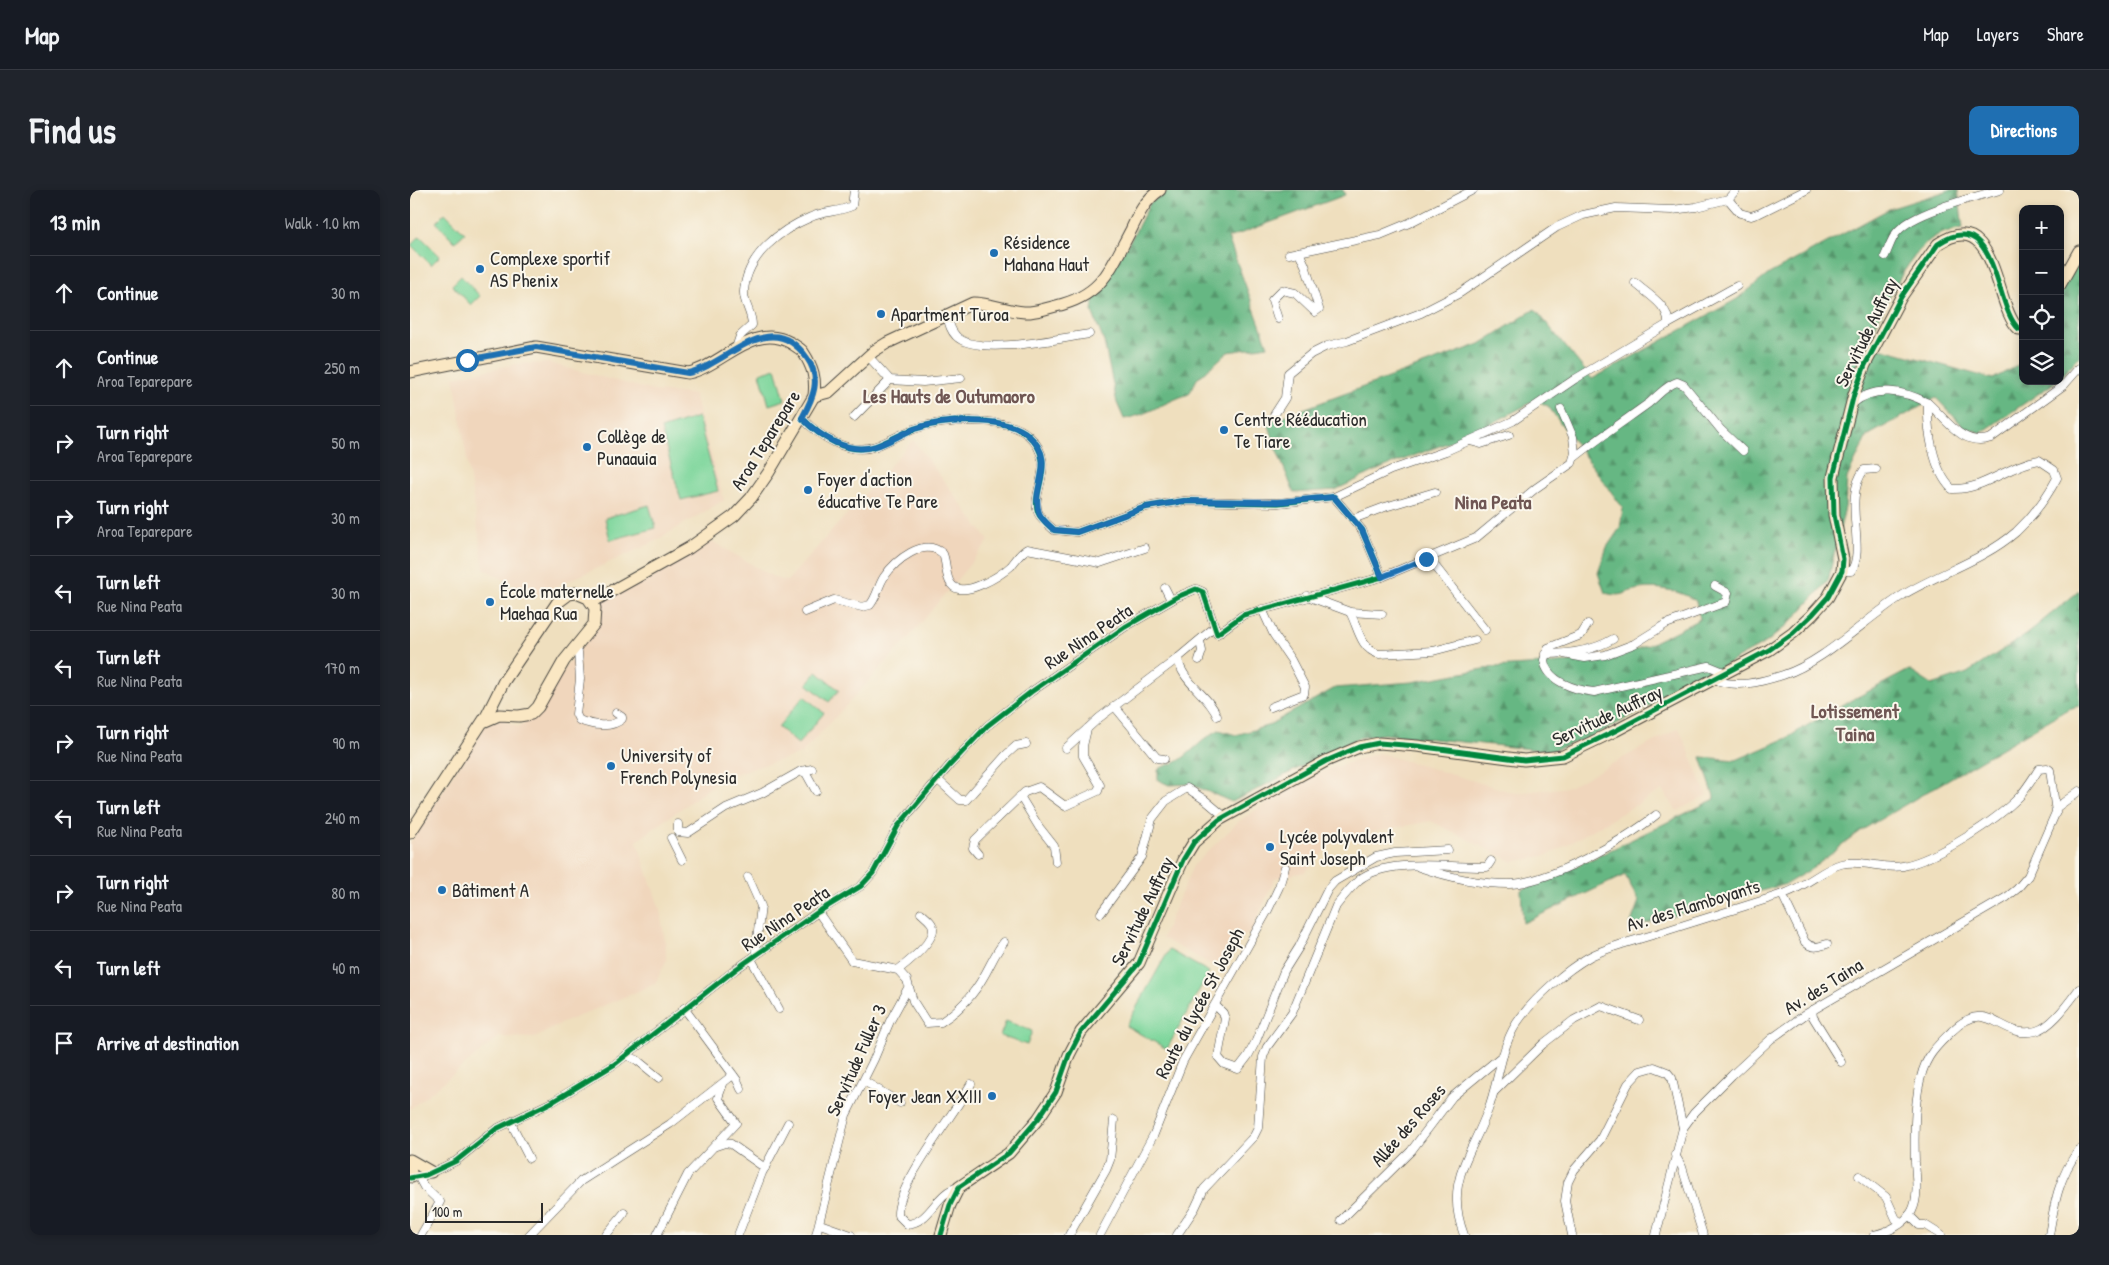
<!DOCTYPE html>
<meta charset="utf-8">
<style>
body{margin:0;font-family:"Patrick Hand",sans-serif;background:#20242c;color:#f1f3f6}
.controls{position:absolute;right:15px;top:15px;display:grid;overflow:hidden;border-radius:10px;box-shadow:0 2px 8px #0003}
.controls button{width:45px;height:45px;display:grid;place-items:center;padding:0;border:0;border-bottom:1px solid #363941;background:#171b24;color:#f1f3f6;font:25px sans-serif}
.scale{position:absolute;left:15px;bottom:12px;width:118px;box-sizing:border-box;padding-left:5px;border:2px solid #2b2b2b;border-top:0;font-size:14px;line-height:18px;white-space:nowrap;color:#2b2b2b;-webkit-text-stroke:4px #fbf7ec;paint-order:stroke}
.stop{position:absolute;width:15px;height:15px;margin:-11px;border:4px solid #1f6fb2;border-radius:50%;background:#fff}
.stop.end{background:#1f6fb2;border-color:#fff;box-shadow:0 1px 5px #0008}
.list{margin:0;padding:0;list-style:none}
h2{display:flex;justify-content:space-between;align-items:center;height:65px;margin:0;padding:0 20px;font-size:21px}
h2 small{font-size:16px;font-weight:400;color:#9ea1a6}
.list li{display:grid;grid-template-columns:32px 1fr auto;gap:15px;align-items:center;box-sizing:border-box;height:75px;padding:0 20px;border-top:1px solid #363941}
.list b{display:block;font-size:19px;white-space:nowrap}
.list p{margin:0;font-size:16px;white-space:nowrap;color:#9ea1a6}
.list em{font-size:16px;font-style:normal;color:#9ea1a6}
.icon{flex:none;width:28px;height:28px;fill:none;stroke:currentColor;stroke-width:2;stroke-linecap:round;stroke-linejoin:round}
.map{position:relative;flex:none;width:1669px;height:1045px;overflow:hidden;border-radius:10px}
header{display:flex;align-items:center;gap:30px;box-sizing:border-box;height:70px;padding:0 25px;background:#171b24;border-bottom:1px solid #363941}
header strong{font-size:24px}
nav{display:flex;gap:28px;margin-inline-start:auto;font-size:18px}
.intro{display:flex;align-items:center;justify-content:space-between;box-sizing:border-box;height:120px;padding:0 30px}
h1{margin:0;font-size:35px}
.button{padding:12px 22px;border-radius:10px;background:#1f6fb2;color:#fff;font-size:18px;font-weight:700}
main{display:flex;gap:30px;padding:0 30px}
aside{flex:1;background:#171b24;border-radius:10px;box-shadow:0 2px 8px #0003}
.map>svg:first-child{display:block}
.built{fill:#f0d6bc}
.forest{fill:url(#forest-firs);stroke:#487157}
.pitch{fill:#7dd69b;stroke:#548063}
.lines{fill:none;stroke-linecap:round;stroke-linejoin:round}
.street-casing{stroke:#484641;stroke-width:9}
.secondary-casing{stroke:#484641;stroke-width:13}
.street{stroke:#fff;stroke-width:8}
.secondary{stroke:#fae7c3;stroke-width:11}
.cycleway-casing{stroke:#fbf7ec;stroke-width:8}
.cycleway{stroke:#00873e;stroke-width:5}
.route{stroke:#1f6fb2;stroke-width:6}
.poi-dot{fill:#1f6fb2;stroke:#fbf7ec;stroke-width:2}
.labels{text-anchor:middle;stroke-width:4;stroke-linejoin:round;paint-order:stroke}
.poi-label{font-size:19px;fill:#2b2b2b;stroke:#fbf7ec;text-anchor:start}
.street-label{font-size:19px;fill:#2b2b2b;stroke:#fbf7ec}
.neighbourhood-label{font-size:20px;font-weight:bold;fill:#6f5653;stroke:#fbf7ec}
</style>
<header>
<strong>Map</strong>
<nav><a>Map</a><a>Layers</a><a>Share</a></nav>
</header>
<div class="intro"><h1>Find us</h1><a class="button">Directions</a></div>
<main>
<aside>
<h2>13 min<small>Walk · 1.0 km</small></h2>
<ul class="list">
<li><svg class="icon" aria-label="ahead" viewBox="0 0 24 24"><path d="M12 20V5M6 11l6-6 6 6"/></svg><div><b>Continue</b></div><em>30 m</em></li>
<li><svg class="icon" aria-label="ahead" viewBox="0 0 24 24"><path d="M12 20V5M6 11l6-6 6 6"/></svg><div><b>Continue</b><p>Aroa Teparepare</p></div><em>250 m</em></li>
<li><svg class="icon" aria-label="right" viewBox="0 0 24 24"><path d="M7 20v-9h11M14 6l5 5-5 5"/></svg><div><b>Turn right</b><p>Aroa Teparepare</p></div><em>50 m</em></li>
<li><svg class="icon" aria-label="right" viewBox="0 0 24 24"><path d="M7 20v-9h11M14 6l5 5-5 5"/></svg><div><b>Turn right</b><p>Aroa Teparepare</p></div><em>30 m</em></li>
<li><svg class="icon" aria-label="left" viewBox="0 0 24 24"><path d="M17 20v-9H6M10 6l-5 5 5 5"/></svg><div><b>Turn left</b><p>Rue Nina Peata</p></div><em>30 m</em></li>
<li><svg class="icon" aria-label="left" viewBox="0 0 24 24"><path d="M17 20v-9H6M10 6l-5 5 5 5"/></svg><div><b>Turn left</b><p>Rue Nina Peata</p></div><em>170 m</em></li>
<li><svg class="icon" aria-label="right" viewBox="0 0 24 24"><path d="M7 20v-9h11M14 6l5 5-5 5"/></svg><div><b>Turn right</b><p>Rue Nina Peata</p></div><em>90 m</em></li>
<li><svg class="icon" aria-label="left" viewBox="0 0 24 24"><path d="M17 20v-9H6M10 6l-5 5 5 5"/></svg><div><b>Turn left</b><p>Rue Nina Peata</p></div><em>240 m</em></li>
<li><svg class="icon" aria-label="right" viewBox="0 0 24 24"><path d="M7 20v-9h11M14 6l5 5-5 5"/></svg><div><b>Turn right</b><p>Rue Nina Peata</p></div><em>80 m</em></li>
<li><svg class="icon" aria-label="left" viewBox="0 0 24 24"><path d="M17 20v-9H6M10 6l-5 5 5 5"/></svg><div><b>Turn left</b></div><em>40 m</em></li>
<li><svg class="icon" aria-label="arrive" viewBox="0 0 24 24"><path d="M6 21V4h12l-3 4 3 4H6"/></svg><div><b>Arrive at destination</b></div></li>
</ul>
</aside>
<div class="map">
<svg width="1669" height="1045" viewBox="0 0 1669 1045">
<defs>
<pattern id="forest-firs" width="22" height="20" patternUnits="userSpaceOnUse" patternTransform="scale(1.25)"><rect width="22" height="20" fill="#66b783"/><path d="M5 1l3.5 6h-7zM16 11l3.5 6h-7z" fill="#54956b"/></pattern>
</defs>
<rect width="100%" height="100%" fill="#fbf7ec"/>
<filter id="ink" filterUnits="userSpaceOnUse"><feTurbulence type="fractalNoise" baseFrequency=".02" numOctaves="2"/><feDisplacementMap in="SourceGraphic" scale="10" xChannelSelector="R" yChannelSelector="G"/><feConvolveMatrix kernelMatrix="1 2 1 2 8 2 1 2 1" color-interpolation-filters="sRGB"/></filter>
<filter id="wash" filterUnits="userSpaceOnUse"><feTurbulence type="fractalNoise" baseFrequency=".0096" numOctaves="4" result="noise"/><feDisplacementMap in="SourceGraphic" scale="20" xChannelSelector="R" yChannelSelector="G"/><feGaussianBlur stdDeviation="1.12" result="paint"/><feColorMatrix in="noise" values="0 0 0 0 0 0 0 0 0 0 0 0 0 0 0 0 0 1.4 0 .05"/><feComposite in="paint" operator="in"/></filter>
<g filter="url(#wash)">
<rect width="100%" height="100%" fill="#efdfbe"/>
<!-- built -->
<g class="built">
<path d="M139,173L244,201L284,204L314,310L242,353L125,406L74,379L44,187L106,174Z"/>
<path d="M503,250L579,351L497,450L391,564L314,587L227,651L250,720L256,759V771L245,794L152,833L125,848L89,847L0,919V653L75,535L91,529L108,537L128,523L139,498L180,446L187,412L300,350L365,388L377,391Z"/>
<path d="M1269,538L1297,605L1267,621L1252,600L1139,665L1103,672L1021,631L926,649L895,682L865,688L841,742L827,749L813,781L752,748L783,676L829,631L896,587L969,563L1105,603L1159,597Z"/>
</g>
<!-- forest -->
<g class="forest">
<path d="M760,0H933L935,5L818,48L858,156L818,162L787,189L779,204C756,211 738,225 714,229L707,213L694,152L682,121L684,106L723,46L740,13Z"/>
<path d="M1540,0H1548L1553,38C1543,40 1533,42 1524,47C1498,64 1468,125 1459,155L1583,189L1613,172V191H1647L1571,243L1554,237L1526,208L1457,246L1437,288L1435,317L1418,391L1381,432L1357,452L1186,545L1141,561L974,544L948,548L822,612L780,594L759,595L748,590V580C755,574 763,575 770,570C784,560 793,548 809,540L826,545L857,536L925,498L1002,492L1085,477L1195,470L1238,455L1290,429L1286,411C1271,401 1248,396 1229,399C1213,402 1213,408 1195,403L1188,383L1197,357L1210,338L1213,318L1138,216L1126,210L1064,243L974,277L925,300L884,303L866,258L858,232L1070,154L1125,119L1182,189L1327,109L1359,84L1479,19Z"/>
<path d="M1669,69V166L1650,189V101Z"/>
<path d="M1669,401V516L1658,519L1452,640L1403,678L1376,694L1219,738L1229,711L1215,685L1113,733L1111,700L1184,668L1305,609L1291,567L1326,570L1377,548L1419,522L1499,480L1522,495L1557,483L1614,446Z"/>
</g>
<!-- pitch -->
<g class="pitch">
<path d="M35,23L55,43L45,52L26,32Z"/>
<path d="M10,46L30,66L21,75L1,55Z"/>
<path d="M51,86L70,106L61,115L42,95Z"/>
<path d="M366,178L375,210L359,215L350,183Z"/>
<path d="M288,227L308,301L271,310L251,239Z"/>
<path d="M239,315L246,338L200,350L195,328Z"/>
<path d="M407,482L429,500L419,512L397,494Z"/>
<path d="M394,506L414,523L388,554L368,537Z"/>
<path d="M759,760L799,782L757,859L716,836Z"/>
<path d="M596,831L622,841L617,855L590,846Z"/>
</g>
</g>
<g filter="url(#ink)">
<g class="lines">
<defs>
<g id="street">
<path d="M1318,9L1330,23L1341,26L1350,23L1396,0"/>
<path d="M879,64L970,45L999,33L1063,0"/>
<path d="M1475,66C1479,58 1481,49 1487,42C1503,22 1565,7 1590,0"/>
<path d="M537,125C539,133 540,140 546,146C566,167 651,148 679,144"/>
<path d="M868,129L862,110L872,100L885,103L905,122L909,119L895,75L889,62"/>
<path d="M1258,134L1327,96"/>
<path d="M326,158L330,146L342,135C342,122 333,113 334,101C337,65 370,40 401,27C414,21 429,22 442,16L444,0"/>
<path d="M458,166L480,190L513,192L551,188"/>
<path d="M1518,213C1536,229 1553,258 1581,248L1654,195L1669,178"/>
<path d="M864,225L875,208L878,183L901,164L917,156L937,151L1011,123L1050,103L1147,37L1173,25L1206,18L1262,20L1286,17L1318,9L1326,0"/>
<path d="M444,227L480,190"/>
<path d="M1060,251L1071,254L1099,245"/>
<path d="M1165,267C1189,248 1214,231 1239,213C1249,205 1255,196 1267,192L1274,195L1311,240L1333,261"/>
<path d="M924,307L981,280L1036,261L1103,231L1165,189L1258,134C1260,116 1237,104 1225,93"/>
<path d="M943,329L975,317L1025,302"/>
<path d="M1018,367L1075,440"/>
<path d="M1432,381H1441C1457,360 1432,308 1454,280L1466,279"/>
<path d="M972,387L1066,348L1126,298L1162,273L1165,263L1163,247L1151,219"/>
<path d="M755,398L761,410"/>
<path d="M897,406L940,422L972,424"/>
<path d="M852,419L864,445L881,470L895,497L894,504L861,517"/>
<path d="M395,422L424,410L452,417L460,415C467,407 468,396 474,387C485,371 514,346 533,364C537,374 535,386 541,394C553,410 591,385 601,376C606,370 610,363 617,359L690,373L735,358"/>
<path d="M940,422C948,437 950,459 969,464L1023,461L1065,450"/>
<path d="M1178,434L1171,445L1138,458L1134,470C1137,492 1166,500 1184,502L1299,476L1316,483"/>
<path d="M163,458L168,462L170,489L166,524L169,530C181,535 201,539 212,529V527L206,523"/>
<path d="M1135,464C1159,464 1183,461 1203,449"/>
<path d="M1154,464L1175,468L1195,465L1224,454L1256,434L1316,412L1318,403L1305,396"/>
<path d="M768,468C771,492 799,505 807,526"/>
<path d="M789,470L792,461L790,451"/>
<path d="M1304,489C1325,499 1351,492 1373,485C1414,472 1456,428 1493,405C1529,383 1574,370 1606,342C1622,327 1637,307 1647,288L1644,280L1629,270C1598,275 1575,300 1542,299C1523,281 1517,239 1518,213C1493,200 1464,195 1442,214"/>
<path d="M705,517L747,568L754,569"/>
<path d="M656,558L689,528L768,468L805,437"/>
<path d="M391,581L396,583L406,601"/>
<path d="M527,589L550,610H556L596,565L606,556L616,554"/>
<path d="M610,606L629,637L644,656L646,672"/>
<path d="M1646,618L1669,601"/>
<path d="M268,634V642L278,643L316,618L352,603L391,581L402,579"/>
<path d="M261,648L272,670"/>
<path d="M568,664L563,658L565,650L615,602L629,597L655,616L688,601L690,595L673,566V556L677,539"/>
<path d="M1009,677C1038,687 1067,694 1099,694C1139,693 1215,650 1246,625"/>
<path d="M338,687L351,716L345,766"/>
<path d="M1372,704L1395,752C1402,759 1408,757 1417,754"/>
<path d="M408,722L442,771L488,780L497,790L503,811L517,833L531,832C548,821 564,804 574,786C581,774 585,763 594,752"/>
<path d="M691,723L732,667L742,629L756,611L777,598L795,610L814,626"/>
<path d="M341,769L369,819"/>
<path d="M488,780C497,773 525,751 523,738C523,732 515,727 511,723"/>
<path d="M805,815L813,823L815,829L808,867L814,874L828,879L838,866L846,851L874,781L889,757L918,699L925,691L966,667L985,663L1038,660"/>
<path d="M274,818L327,890L331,899"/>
<path d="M1402,820L1403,827L1431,872"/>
<path d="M216,865L227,870L249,888"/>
<path d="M454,891L490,913"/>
<path d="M1084,902L1133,854L1164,830L1191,816L1229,830"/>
<path d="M101,933L119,968"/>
<path d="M306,956L315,953L321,954L355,978"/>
<path d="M1265,965L1272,977L1293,1045"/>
<path d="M8,986L14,997L30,1012L11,1045"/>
<path d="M1449,986L1476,1007L1486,1029L1491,1032"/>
<path d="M0,988L16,985L46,971L86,939L142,912L205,874L326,779L408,722L451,696L463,683L488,636L540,575L577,536L621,502L715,437L767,407L786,399L793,402L807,444L833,425L972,387L952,340L924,307L868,313L774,311L736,317L667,342L644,340C639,336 634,331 630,326C616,306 651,274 618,245C595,225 532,230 504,239C491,244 479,251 466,256C439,266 410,247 392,228"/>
<path d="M549,997C525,1002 522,1032 497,1034L488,1025C486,996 545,923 561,894"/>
<path d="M1499,1025L1509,1035H1515L1531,1045"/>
<path d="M931,1030L1001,961L1042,907L1093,865"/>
<path d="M410,1034L441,1045"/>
<path d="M119,1045L171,991L260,934L323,885"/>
<path d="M196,1045L214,1023"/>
<path d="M247,1045L278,984L326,933L308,908L313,894"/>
<path d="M328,1045L352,983L378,933"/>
<path d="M406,1045L436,925L464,869L480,831L498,798"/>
<path d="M659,1045L696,980L700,970L704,930"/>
<path d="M690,1045L744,944L773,871L858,720L869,697L875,677"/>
<path d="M767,1045L785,1018L794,999L844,946L848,938L853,867L857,857L882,823L926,716C933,707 940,698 949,690C977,667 1042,678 1077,677L1081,671"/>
<path d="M1054,1045C1034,992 1060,968 1078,920C1090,889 1090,854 1111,827C1128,805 1155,781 1179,767C1200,756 1224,751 1246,744C1289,730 1333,717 1376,703C1396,696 1415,678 1431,674C1452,669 1473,680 1493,676C1527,669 1586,631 1610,606C1617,598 1623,588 1629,579L1637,578L1640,580L1646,622L1618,686L1607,699L1597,707L1396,824L1361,849L1322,885L1284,923L1273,938L1246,1045"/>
<path d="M1162,1045L1155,1011L1158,992L1164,980L1190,950L1218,894L1230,881L1244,877L1257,882L1262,888L1273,938"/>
<path d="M1464,1045C1478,1042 1495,1034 1502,1021C1509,1007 1506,987 1505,972C1504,944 1504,891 1519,867C1525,857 1534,849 1542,841C1580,805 1589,850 1626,841C1642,837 1659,812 1669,799"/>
<path d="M1639,1045C1644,1015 1649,985 1669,960"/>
</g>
<g id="secondary">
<path d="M1650,95L1669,61"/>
<path d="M0,182L126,157L278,183C313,176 343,131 381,153C385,156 390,158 393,162C403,177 406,188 404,206L359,282L341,308L324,326L279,358L182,412"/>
<path d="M404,206L419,202L464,161L477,153L563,113C583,113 600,123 620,122C629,121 638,118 646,116C693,105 700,79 721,40C728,25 735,10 750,0"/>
<path d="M0,643L77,525L94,491L147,413L159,404L166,403L178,408L185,418L184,434L154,471L128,517L121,524L109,526L89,525L73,532"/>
<path d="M0,970L21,982"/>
<path d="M0,978L2,987"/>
<path d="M531,1045L540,1015L549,997L599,963L628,929L646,902L659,865L671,842L729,773L773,670L784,652L809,630L916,571L949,557L969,553L1007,556L1114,570L1153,566L1205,541L1359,460L1383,443L1402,425L1418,407L1432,381L1433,369L1424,325L1423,287L1444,204L1455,175L1491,107L1528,54C1588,14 1584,118 1609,139H1613"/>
</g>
</defs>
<!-- street casing -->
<use href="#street" class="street-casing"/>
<!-- secondary casing -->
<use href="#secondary" class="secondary-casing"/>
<!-- street -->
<use href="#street" class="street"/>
<!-- secondary -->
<use href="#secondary" class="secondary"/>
<defs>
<g id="cycleway">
<path d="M0,988L16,985L46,971L86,939L142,912L205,874L326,779L408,722L451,696L463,683L488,636L540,575L577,536L621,502L715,437L767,407L786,399L793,402L807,444L833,425L972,387L952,340L924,307L868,313L774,311L736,317L667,342L644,340C639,336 634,331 630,326C616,306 651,274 618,245C595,225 532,230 504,239C491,244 479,251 466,256C439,266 410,247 392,228"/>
<path d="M531,1045L540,1015L549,997L599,963L628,929L646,902L659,865L671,842L729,773L773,670L784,652L809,630L916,571L949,557L969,553L1007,556L1114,570L1153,566L1205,541L1359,460L1383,443L1402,425L1418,407L1432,381L1433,369L1424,325L1423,287L1444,204L1455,175L1491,107L1528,54C1588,14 1584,118 1609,139H1613"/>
</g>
</defs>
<!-- cycleway casing -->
<use href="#cycleway" class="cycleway-casing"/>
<!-- cycleway -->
<use href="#cycleway" class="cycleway"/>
</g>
</g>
<g class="lines" filter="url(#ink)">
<!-- route -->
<path class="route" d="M57,170L126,157L278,183C318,175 360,115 397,168C412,189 403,208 392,228C410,247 438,265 466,256C479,252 491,244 504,239C531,230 595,225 618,245C649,272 620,295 629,323C631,329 639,335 644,340L667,342L736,317L774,311L868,312L924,307L952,340L972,387L1016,369"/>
</g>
<!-- markers -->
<g class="poi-dot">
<circle cx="584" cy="63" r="5"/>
<circle cx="70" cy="79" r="5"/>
<circle cx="471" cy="124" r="5"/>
<circle cx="814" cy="240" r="5"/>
<circle cx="177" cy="257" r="5"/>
<circle cx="398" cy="300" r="5"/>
<circle cx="80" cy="412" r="5"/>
<circle cx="201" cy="576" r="5"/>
<circle cx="860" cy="657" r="5"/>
<circle cx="32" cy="700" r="5"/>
<circle cx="582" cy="906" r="5"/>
</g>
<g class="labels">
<!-- poi labels -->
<g class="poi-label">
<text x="594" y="59">Résidence<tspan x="594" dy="22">Mahana Haut</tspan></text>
<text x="80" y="75">Complexe sportif<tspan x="80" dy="22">AS Phenix</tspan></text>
<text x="481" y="131">Apartment Turoa</text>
<text x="824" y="236">Centre Rééducation<tspan x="824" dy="22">Te Tiare</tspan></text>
<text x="187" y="253">Collège de<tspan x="187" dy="22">Punaauia</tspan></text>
<text x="408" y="296">Foyer d'action<tspan x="408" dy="22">éducative Te Pare</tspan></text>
<text x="90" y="408">École maternelle<tspan x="90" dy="22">Maehaa Rua</tspan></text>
<text x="211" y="572">University of<tspan x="211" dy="22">French Polynesia</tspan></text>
<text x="870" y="653">Lycée polyvalent<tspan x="870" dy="22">Saint Joseph</tspan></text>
<text x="42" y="707">Bâtiment A</text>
<text x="572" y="913" text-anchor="end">Foyer Jean XXIII</text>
</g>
<!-- street labels -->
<g class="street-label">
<text transform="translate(1456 142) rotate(-64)" y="7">Servitude Auffray</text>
<text transform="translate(355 250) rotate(-58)" y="7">Aroa Teparepare</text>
<text transform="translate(678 446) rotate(-34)" y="7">Rue Nina Peata</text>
<text transform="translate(1197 525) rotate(-25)" y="7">Servitude Auffray</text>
<text transform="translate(1283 715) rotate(-17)" y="7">Av. des Flamboyants</text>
<text transform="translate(732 721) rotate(-64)" y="7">Servitude Auffray</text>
<text transform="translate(375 728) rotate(-34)" y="7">Rue Nina Peata</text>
<text transform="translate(1413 796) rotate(-32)" y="7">Av. des Taina</text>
<text transform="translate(789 813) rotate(-62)" y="7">Route du lycée St Joseph</text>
<text transform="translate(446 870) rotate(-66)" y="7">Servitude Fuller 3</text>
<text transform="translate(998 935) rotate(-49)" y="7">Allée des Roses</text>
</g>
<!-- neighbourhood labels -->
<g class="neighbourhood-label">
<text x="539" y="213">Les Hauts de Outumaoro</text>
<text x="1083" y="319">Nina Peata</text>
<text x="1445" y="528">Lotissement<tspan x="1445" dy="23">Taina</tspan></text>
</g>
</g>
</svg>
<div class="controls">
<button>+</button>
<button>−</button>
<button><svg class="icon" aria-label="locate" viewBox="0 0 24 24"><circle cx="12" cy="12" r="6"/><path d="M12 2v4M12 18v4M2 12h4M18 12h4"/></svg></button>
<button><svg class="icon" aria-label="layers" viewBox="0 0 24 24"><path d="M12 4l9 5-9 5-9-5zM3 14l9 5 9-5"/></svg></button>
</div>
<div class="scale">100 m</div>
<div class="stop" style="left:57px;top:170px"></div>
<div class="stop end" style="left:1016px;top:369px"></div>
</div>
</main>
